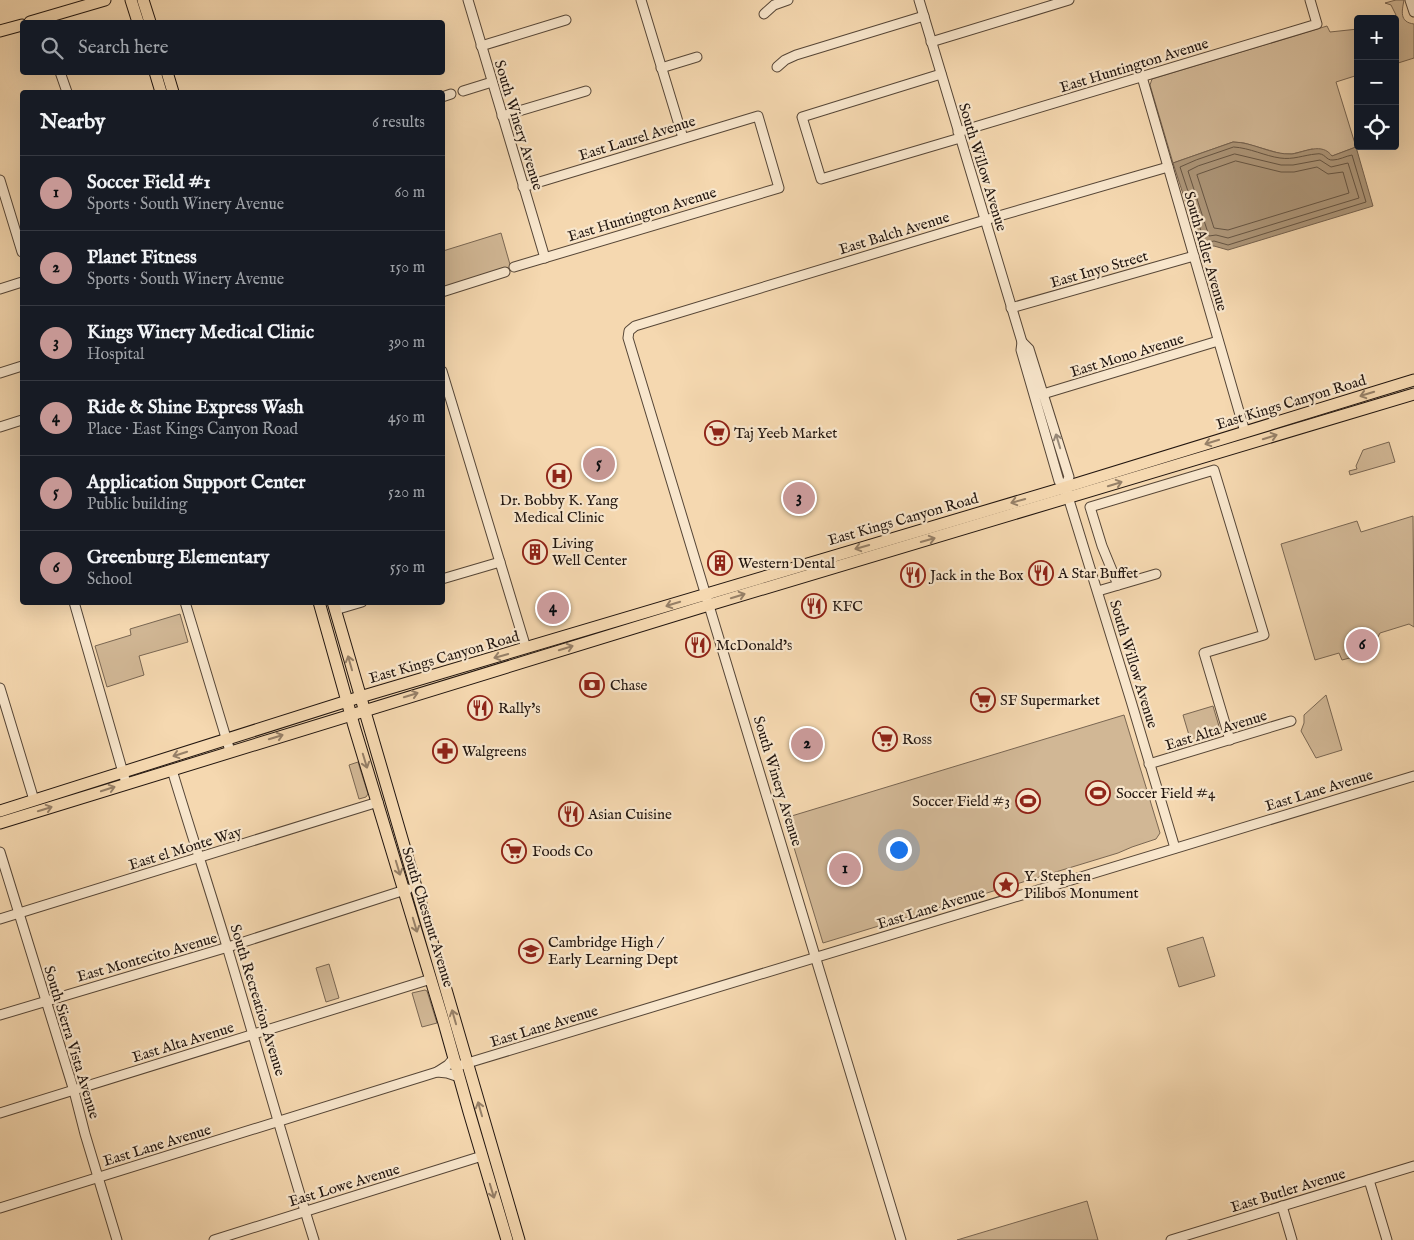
<!DOCTYPE html>
<meta charset="utf-8">
<style>
body{margin:0;font-family:"IM FELL English",serif;background:#242831;color:#f1f3f6}
.controls{position:absolute;right:15px;top:15px;display:grid;overflow:hidden;border-radius:5px;box-shadow:0 5px 20px #0002}
.controls button{width:45px;height:45px;display:grid;place-items:center;padding:0;border:0;border-bottom:1px solid #363941;background:#171b24;color:#f1f3f6;font:25px sans-serif}
.you{position:absolute;left:898px;top:849px;width:18px;height:18px;margin:-12px;border:4px solid #fff;border-radius:50%;background:#1a73e8;box-shadow:0 0 0 8px #1a73e833}
.badge{display:grid;place-items:center;width:32px;height:32px;border-radius:50%;background:#c59692;color:#111;font-size:16px;font-weight:700}
.pin{position:absolute;translate:-50% -50%;border:2px solid #fff;box-shadow:0 1px 5px #0006}
.list{margin:0;padding:0;list-style:none}
h2{display:flex;justify-content:space-between;align-items:center;height:65px;margin:0;padding:0 20px;font-size:21px}
h2 small{font-size:16px;font-weight:400;color:#9ea1a6}
.list li{display:grid;grid-template-columns:32px 1fr auto;gap:15px;align-items:center;box-sizing:border-box;height:75px;padding:0 20px;border-top:1px solid #363941}
.list b{display:block;font-size:19px;white-space:nowrap}
.list p{margin:0;font-size:16px;white-space:nowrap;color:#9ea1a6}
.list em{font-size:16px;font-style:normal;color:#9ea1a6}
.icon{flex:none;width:28px;height:28px;fill:none;stroke:currentColor;stroke-width:2;stroke-linecap:round;stroke-linejoin:round}
.map{position:relative;flex:none;width:1414px;height:1240px;overflow:hidden}
.search{position:absolute;background:#171b24;box-shadow:0 5px 20px #0002;left:20px;top:20px;width:425px;height:55px;display:flex;align-items:center;gap:12px;box-sizing:border-box;padding:0 18px;border-radius:5px;color:#9ea1a6;font-size:19px}
.panel{position:absolute;background:#171b24;box-shadow:0 5px 20px #0002;left:20px;top:90px;width:425px;height:515px;border-radius:5px}
.map>svg:first-child{display:block}
.green{fill:#d1b795;stroke:#796652}
.water{fill:#ad9679;stroke:#75624f}
.lines{fill:none;stroke-linecap:round;stroke-linejoin:round}
.shore{stroke:#675644;stroke-width:1}
.minor-casing{stroke:#564637;stroke-width:11}
.major-casing{stroke:#21150f;stroke-width:13}
.minor{stroke:#f8e6cc;stroke-width:9}
.major{stroke:#f5d8b0;stroke-width:11}
.oneway{stroke:#968068}
.oneway2{stroke:#978877}
.labels{text-anchor:middle;stroke-width:4.5;stroke-linejoin:round;paint-order:stroke}
.street-label{font-size:15px;fill:#21150f;stroke:#f8e6cc}
.poi-label{font-size:15px;fill:#21150f;stroke:#f8e6cc;text-anchor:start}
</style>
<div class="map">
<svg width="1414" height="1240" viewBox="0 0 1414 1240">
<rect width="100%" height="100%" fill="#f5d8b0"/>
<filter id="stains"><feTurbulence type="fractalNoise" baseFrequency=".004" numOctaves="4"/><feColorMatrix values="0 0 0 0 .2 0 0 0 0 .09 0 0 0 0 .02 0 0 0 .5 -.17"/></filter>
<radialGradient id="worn" r=".72"><stop offset=".6" stop-color="#630" stop-opacity="0"/><stop offset="1" stop-color="#630" stop-opacity=".3"/></radialGradient>
<!-- green -->
<g class="green">
<path d="M1396,0H1404C1402,11 1399,22 1414,24V58L1395,64L1394,19L1396,15L1391,5L1385,3Z"/>
<path d="M1327,26L1330,32L1358,29V75L1336,82L1356,147L1332,156L1312,149L1292,154H1282L1244,143L1233,142L1173,163L1150,85L1152,79Z"/>
<path d="M501,233L511,268L443,289V251Z"/>
<path d="M1389,442L1395,462L1350,475L1349,471L1357,469L1356,466L1363,450Z"/>
<path d="M1413,516L1414,627L1409,624L1380,633L1371,650L1360,652L1361,655L1342,660L1339,653L1315,660L1281,544L1357,521L1361,532Z"/>
<path d="M180,614L188,642L139,656L144,675L107,687L95,646L131,635L130,629Z"/>
<path d="M1326,695L1342,750L1316,758L1301,731L1304,723V715Z"/>
<path d="M1213,706L1221,733L1191,742L1183,715Z"/>
<path d="M1124,715L1160,833L1156,839L1132,847L1118,853L823,943L785,818Z"/>
<path d="M358,762L368,794L366,797L359,799L349,765Z"/>
<path d="M1203,937L1215,976L1179,987L1167,948Z"/>
<path d="M329,964L339,998L326,1002L316,968Z"/>
<path d="M425,990L427,991L437,1023L422,1027L412,993Z"/>
<path d="M1087,1201L1098,1240H957Z"/>
</g>
<!-- water -->
<path class="water" d="M1233,142C1253,142 1271,155 1292,154C1305,152 1322,142 1332,156L1356,147L1373,206L1228,250L1214,246L1201,250L1173,163Z"/>
<g class="lines">
<!-- shore -->
<g class="shore">
<path d="M1234,147C1250,148 1265,156 1280,158C1293,160 1304,155 1316,154C1325,152 1326,161 1333,160C1339,160 1346,156 1352,155L1366,202L1228,245L1214,241L1205,243L1180,167L1196,160Z"/>
<path d="M1235,154L1281,165H1293L1320,160L1331,167L1348,163L1359,198L1228,238L1216,235L1209,236L1188,171L1198,166Z"/>
<path d="M1236,161L1281,172H1294L1317,167L1328,174L1343,172L1349,193L1228,230L1214,228L1197,175Z"/>
</g>
<defs>
<g id="minor">
<path d="M468,0L545,258"/>
<path d="M641,0L683,138"/>
<path d="M919,0L1022,342"/>
<path d="M1410,0L1414,12"/>
<path d="M764,14L774,5L788,0"/>
<path d="M931,42L1069,0"/>
<path d="M481,46L566,20"/>
<path d="M777,67L785,60L796,55L924,16"/>
<path d="M661,68L697,57"/>
<path d="M60,72L67,92"/>
<path d="M941,74L802,117L821,179L960,138"/>
<path d="M1142,77L1245,432"/>
<path d="M463,91L492,82"/>
<path d="M442,97L451,94"/>
<path d="M502,116L586,91"/>
<path d="M958,132L1317,24L1310,0"/>
<path d="M0,180L22,252"/>
<path d="M514,267L779,188L758,116L523,187"/>
<path d="M0,289L22,282"/>
<path d="M442,292L505,272"/>
<path d="M1011,308L1194,256"/>
<path d="M442,371L526,648"/>
<path d="M0,373L22,366"/>
<path d="M1043,394L1218,341"/>
<path d="M0,427L22,420"/>
<path d="M1065,487L1069,477L1029,349L1022,342L1021,350L1059,481L1065,487L1131,701L1175,848"/>
<path d="M442,579L500,562"/>
<path d="M1118,585L1102,546L1090,507L1214,470L1264,635L1204,653L1230,740"/>
<path d="M1098,591L1156,574"/>
<path d="M74,602L126,783"/>
<path d="M185,602L230,751"/>
<path d="M335,610L362,602"/>
<path d="M0,688L34,800"/>
<path d="M1149,764L1291,721"/>
<path d="M172,770C190,830 210,890 228,950C257,1047 284,1144 314,1240"/>
<path d="M0,852L74,1091L85,1134L117,1240"/>
<path d="M0,919L378,802"/>
<path d="M0,1015L228,947L408,889"/>
<path d="M461,1065L1414,776"/>
<path d="M437,1072L447,1073L459,1077"/>
<path d="M0,1113L431,979"/>
<path d="M1369,1180L1387,1240"/>
<path d="M1282,1206L1292,1240"/>
<path d="M0,1208L437,1072L448,1065L454,1058"/>
<path d="M214,1240L482,1156"/>
<path d="M901,1240L628,338L629,331L635,326L985,220L1168,167"/>
<path d="M1171,1240L1414,1166"/>
</g>
<g id="major">
<path d="M131,0L138,22"/>
<path d="M143,0L150,22"/>
<path d="M30,22L105,0"/>
<path d="M0,31L22,25"/>
<path d="M155,72L161,92"/>
<path d="M167,72L173,92"/>
<path d="M319,602L354,726L444,1023L469,1112L507,1240"/>
<path d="M333,602L519,1240"/>
<path d="M0,811L360,697L1053,491L1414,380"/>
<path d="M0,823L699,608L1414,394"/>
</g>
</defs>
<!-- minor casing -->
<use href="#minor" class="minor-casing"/>
<!-- major casing -->
<use href="#major" class="major-casing"/>
<!-- minor -->
<use href="#minor" class="minor"/>
<!-- major -->
<use href="#major" class="major"/>
</g>
<!-- one-way arrows -->
<defs><path id="oneway-shaft" d="M-6 0H5M1.5-3L5.5 0L1.5 3" fill="none" stroke-width="1.6" stroke-linecap="round" stroke-linejoin="round" transform="scale(1.25)"/></defs>
<g class="oneway">
<use href="#oneway-shaft" transform="translate(1367 394) rotate(163)"/>
<use href="#oneway-shaft" transform="translate(1270 437) rotate(-17)"/>
<use href="#oneway-shaft" transform="translate(1212 442) rotate(163)"/>
<use href="#oneway-shaft" transform="translate(1115 484) rotate(-17)"/>
<use href="#oneway-shaft" transform="translate(1018 501) rotate(164)"/>
<use href="#oneway-shaft" transform="translate(928 540) rotate(-16)"/>
<use href="#oneway-shaft" transform="translate(862 547) rotate(164)"/>
<use href="#oneway-shaft" transform="translate(738 596) rotate(-17)"/>
<use href="#oneway-shaft" transform="translate(673 604) rotate(163)"/>
<use href="#oneway-shaft" transform="translate(566 648) rotate(-17)"/>
<use href="#oneway-shaft" transform="translate(501 656) rotate(164)"/>
<use href="#oneway-shaft" transform="translate(350 663) rotate(-106)"/>
<use href="#oneway-shaft" transform="translate(411 695) rotate(-17)"/>
<use href="#oneway-shaft" transform="translate(276 737) rotate(-17)"/>
<use href="#oneway-shaft" transform="translate(180 754) rotate(162)"/>
<use href="#oneway-shaft" transform="translate(365 761) rotate(73)"/>
<use href="#oneway-shaft" transform="translate(108 789) rotate(-18)"/>
<use href="#oneway-shaft" transform="translate(45 809) rotate(-17)"/>
<use href="#oneway-shaft" transform="translate(398 868) rotate(73)"/>
<use href="#oneway-shaft" transform="translate(415 925) rotate(73)"/>
<use href="#oneway-shaft" transform="translate(454 1017) rotate(-106)"/>
<use href="#oneway-shaft" transform="translate(480 1109) rotate(-106)"/>
<use href="#oneway-shaft" transform="translate(492 1191) rotate(73)"/>
</g>
<use class="oneway2" href="#oneway-shaft" transform="translate(1058 441) rotate(-107)"/>
<!-- icons -->
<defs>
<symbol id="supermarket-ring" viewBox="-11 -11 22 22"><circle r="9.5" fill="#f8e6cc" stroke="#8f2418" stroke-width="1.5"/><path d="M-6-5.5h2.5l.6 2H6L4.5 2H-2.5L-4.4-4H-6ZM-1.5 3.2a1.3 1.3 0 1 0 .1 0ZM3 3.2a1.3 1.3 0 1 0 .1 0Z" fill="#8f2418"/></symbol>
<symbol id="hospital-ring" viewBox="-11 -11 22 22"><circle r="9.5" fill="#f8e6cc" stroke="#8f2418" stroke-width="1.5"/><path d="M-5-5h3v3.5h4V-5h3V5h-3V1.5h-4V5h-3Z" fill="#8f2418"/></symbol>
<symbol id="building-ring" viewBox="-11 -11 22 22"><circle r="9.5" fill="#f8e6cc" stroke="#8f2418" stroke-width="1.5"/><path d="M-4-6H4V6H1V3H-1V6H-4ZM-2.5-4.3h1.7v1.8h-1.7ZM.8-4.3h1.7v1.8H.8ZM-2.5-1h1.7V.8h-1.7ZM.8-1h1.7V.8H.8Z" fill="#8f2418"/></symbol>
<symbol id="restaurant-ring" viewBox="-11 -11 22 22"><circle r="9.5" fill="#f8e6cc" stroke="#8f2418" stroke-width="1.5"/><path d="M-5-6h1v4h1v-4h1v4h1v-4h1v5L-1.5 .5V6h-2V.5L-5-1ZM5-6V6H3V1.5H1.5Q1.5-4 5-6Z" fill="#8f2418"/></symbol>
<symbol id="bank-ring" viewBox="-11 -11 22 22"><circle r="9.5" fill="#f8e6cc" stroke="#8f2418" stroke-width="1.5"/><path d="M-6-4H6V4H-6ZM0-2.3a2.3 2.3 0 1 0 0 4.6a2.3 2.3 0 1 0 0-4.6Z" fill="#8f2418"/></symbol>
<symbol id="pharmacy-ring" viewBox="-11 -11 22 22"><circle r="9.5" fill="#f8e6cc" stroke="#8f2418" stroke-width="1.5"/><path d="M-2-6h4v4h4v4h-4v4h-4v-4h-4v-4h4Z" fill="#8f2418"/></symbol>
<symbol id="stadium-ring" viewBox="-11 -11 22 22"><circle r="9.5" fill="#f8e6cc" stroke="#8f2418" stroke-width="1.5"/><path d="M0-5a6.5 5 0 1 0 0 10a6.5 5 0 1 0 0-10ZM-3.5-1.8h7v3.6h-7Z" fill="#8f2418"/></symbol>
<symbol id="sight-ring" viewBox="-11 -11 22 22"><circle r="9.5" fill="#f8e6cc" stroke="#8f2418" stroke-width="1.5"/><path d="M0-6L1.8-2.2L6-1.7L2.9 1.2L3.7 5.4L0 3.3L-3.7 5.4L-2.9 1.2L-6-1.7L-1.8-2.2Z" fill="#8f2418"/></symbol>
<symbol id="school-ring" viewBox="-11 -11 22 22"><circle r="9.5" fill="#f8e6cc" stroke="#8f2418" stroke-width="1.5"/><path d="M0-5L7-2L0 1L-7-2ZM-4 1L0 2.5L4 1V4Q0 6-4 4Z" fill="#8f2418"/></symbol>
</defs>
<g fill-rule="evenodd">
<use href="#supermarket-ring" x="703" y="419" width="28" height="28"/>
<use href="#hospital-ring" x="545" y="462" width="28" height="28"/>
<use href="#building-ring" x="521" y="538" width="28" height="28"/>
<use href="#building-ring" x="706" y="549" width="28" height="28"/>
<use href="#restaurant-ring" x="1027" y="559" width="28" height="28"/>
<use href="#restaurant-ring" x="899" y="561" width="28" height="28"/>
<use href="#restaurant-ring" x="800" y="592" width="28" height="28"/>
<use href="#restaurant-ring" x="684" y="631" width="28" height="28"/>
<use href="#bank-ring" x="578" y="671" width="28" height="28"/>
<use href="#supermarket-ring" x="969" y="686" width="28" height="28"/>
<use href="#restaurant-ring" x="466" y="694" width="28" height="28"/>
<use href="#supermarket-ring" x="871" y="725" width="28" height="28"/>
<use href="#pharmacy-ring" x="431" y="737" width="28" height="28"/>
<use href="#stadium-ring" x="1084" y="779" width="28" height="28"/>
<use href="#stadium-ring" x="1014" y="787" width="28" height="28"/>
<use href="#restaurant-ring" x="557" y="800" width="28" height="28"/>
<use href="#supermarket-ring" x="500" y="837" width="28" height="28"/>
<use href="#sight-ring" x="992" y="871" width="28" height="28"/>
<use href="#school-ring" x="517" y="937" width="28" height="28"/>
</g>
<g class="labels">
<!-- street labels -->
<g class="street-label">
<text transform="translate(1134 65) rotate(-17)" y="5">East Huntington Avenue</text>
<text transform="translate(519 125) rotate(73)" y="5">South Winery Avenue</text>
<text transform="translate(637 138) rotate(-17)" y="5">East Laurel Avenue</text>
<text transform="translate(983 167) rotate(73)" y="5">South Willow Avenue</text>
<text transform="translate(642 214) rotate(-17)" y="5">East Huntington Avenue</text>
<text transform="translate(894 233) rotate(-17)" y="5">East Balch Avenue</text>
<text transform="translate(1206 251) rotate(74)" y="5">South Adler Avenue</text>
<text transform="translate(1099 269) rotate(-16)" y="5">East Inyo Street</text>
<text transform="translate(1127 355) rotate(-17)" y="5">East Mono Avenue</text>
<text transform="translate(1291 402) rotate(-17)" y="5">East Kings Canyon Road</text>
<text transform="translate(903 519) rotate(-16)" y="5">East Kings Canyon Road</text>
<text transform="translate(444 657) rotate(-16)" y="5">East Kings Canyon Road</text>
<text transform="translate(1134 664) rotate(73)" y="5">South Willow Avenue</text>
<text transform="translate(1216 730) rotate(-17)" y="5">East Alta Avenue</text>
<text transform="translate(778 781) rotate(73)" y="5">South Winery Avenue</text>
<text transform="translate(1319 790) rotate(-17)" y="5">East Lane Avenue</text>
<text transform="translate(185 848) rotate(-17)" y="5">East el Monte Way</text>
<text transform="translate(931 908) rotate(-17)" y="5">East Lane Avenue</text>
<text transform="translate(428 917) rotate(73)" y="5">South Chestnut Avenue</text>
<text transform="translate(147 957) rotate(-16)" y="5">East Montecito Avenue</text>
<text transform="translate(258 1000) rotate(73)" y="5">South Recreation Avenue</text>
<text transform="translate(544 1026) rotate(-17)" y="5">East Lane Avenue</text>
<text transform="translate(72 1042) rotate(73)" y="5">South Sierra Vista Avenue</text>
<text transform="translate(183 1042) rotate(-17)" y="5">East Alta Avenue</text>
<text transform="translate(157 1145) rotate(-17)" y="5">East Lane Avenue</text>
<text transform="translate(344 1185) rotate(-17)" y="5">East Lowe Avenue</text>
<text transform="translate(1288 1190) rotate(-17)" y="5">East Butler Avenue</text>
</g>
<!-- poi labels -->
<g class="poi-label">
<text x="734" y="438">Taj Yeeb Market</text>
<text x="559" y="505" text-anchor="middle">Dr. Bobby K. Yang<tspan x="559" dy="17">Medical Clinic</tspan></text>
<text x="552" y="548">Living<tspan x="552" dy="17">Well Center</tspan></text>
<text x="738" y="568">Western Dental</text>
<text x="1058" y="578">A Star Buffet</text>
<text x="930" y="580">Jack in the Box</text>
<text x="832" y="611">KFC</text>
<text x="716" y="650">McDonald's</text>
<text x="610" y="690">Chase</text>
<text x="1000" y="705">SF Supermarket</text>
<text x="498" y="713">Rally's</text>
<text x="902" y="744">Ross</text>
<text x="462" y="756">Walgreens</text>
<text x="1116" y="798">Soccer Field #4</text>
<text x="1010" y="806" text-anchor="end">Soccer Field #3</text>
<text x="588" y="819">Asian Cuisine</text>
<text x="532" y="856">Foods Co</text>
<text x="1024" y="881">Y. Stephen<tspan x="1024" dy="17">Pilibos Monument</tspan></text>
<text x="548" y="947">Cambridge High /<tspan x="548" dy="17">Early Learning Dept</tspan></text>
</g>
</g>
<rect width="100%" height="100%" filter="url(#stains)"/>
<rect width="100%" height="100%" fill="url(#worn)"/>
</svg>
<div class="controls">
<button>+</button>
<button>−</button>
<button><svg class="icon" aria-label="locate" viewBox="0 0 24 24"><circle cx="12" cy="12" r="6"/><path d="M12 2v4M12 18v4M2 12h4M18 12h4"/></svg></button>
</div>
<div class="you"></div>
<div class="pin badge" style="left:845px;top:869px">1</div>
<div class="pin badge" style="left:807px;top:744px">2</div>
<div class="pin badge" style="left:799px;top:498px">3</div>
<div class="pin badge" style="left:553px;top:608px">4</div>
<div class="pin badge" style="left:599px;top:464px">5</div>
<div class="pin badge" style="left:1362px;top:645px">6</div>
<div class="search"><svg class="icon" aria-label="search" viewBox="0 0 24 24"><circle cx="10" cy="10" r="6"/><path d="M15 15l6 6"/></svg>Search here</div>
<section class="panel">
<h2>Nearby<small>6 results</small></h2>
<ul class="list">
<li><span class="badge">1</span><div><b>Soccer Field #1</b><p>Sports · South Winery Avenue</p></div><em>60 m</em></li>
<li><span class="badge">2</span><div><b>Planet Fitness</b><p>Sports · South Winery Avenue</p></div><em>150 m</em></li>
<li><span class="badge">3</span><div><b>Kings Winery Medical Clinic</b><p>Hospital</p></div><em>390 m</em></li>
<li><span class="badge">4</span><div><b>Ride &amp; Shine Express Wash</b><p>Place · East Kings Canyon Road</p></div><em>450 m</em></li>
<li><span class="badge">5</span><div><b>Application Support Center</b><p>Public building</p></div><em>520 m</em></li>
<li><span class="badge">6</span><div><b>Greenburg Elementary</b><p>School</p></div><em>550 m</em></li>
</ul>
</section>
</div>
